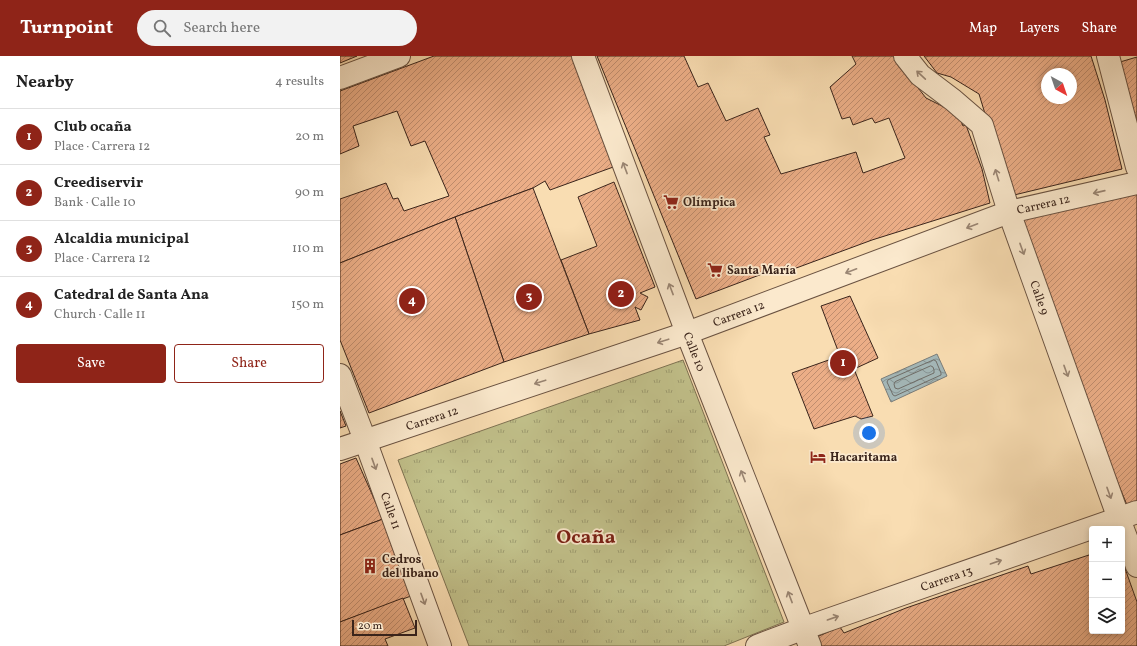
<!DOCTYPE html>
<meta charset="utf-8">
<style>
body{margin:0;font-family:Vollkorn,serif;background:#f2f2f2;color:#222}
.controls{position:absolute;right:12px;bottom:12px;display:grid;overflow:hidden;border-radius:4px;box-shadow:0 2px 6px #0003}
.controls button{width:36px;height:36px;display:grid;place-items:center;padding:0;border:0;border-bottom:1px solid #e0e0e0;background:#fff;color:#222;font:20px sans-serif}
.compass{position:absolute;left:701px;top:12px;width:36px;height:36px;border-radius:50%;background:#fff;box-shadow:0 2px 6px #0003;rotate:140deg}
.scale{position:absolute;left:12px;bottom:10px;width:65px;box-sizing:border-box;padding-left:4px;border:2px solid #3a241b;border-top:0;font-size:11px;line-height:14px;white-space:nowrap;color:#3a241b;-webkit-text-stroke:3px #fbe9cd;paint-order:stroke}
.you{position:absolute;left:529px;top:377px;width:14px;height:14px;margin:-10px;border:3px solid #fff;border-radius:50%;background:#1a73e8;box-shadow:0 0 0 6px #1a73e833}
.badge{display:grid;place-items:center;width:26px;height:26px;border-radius:50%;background:#8f2418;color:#fff;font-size:13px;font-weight:700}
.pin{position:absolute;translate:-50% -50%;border:2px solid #fff;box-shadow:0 1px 4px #0006}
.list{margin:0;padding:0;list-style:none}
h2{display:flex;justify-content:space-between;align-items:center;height:52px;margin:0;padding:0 16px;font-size:17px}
h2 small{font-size:13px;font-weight:400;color:#767676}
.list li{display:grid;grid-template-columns:26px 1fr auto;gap:12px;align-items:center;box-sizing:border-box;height:56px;padding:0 16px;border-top:1px solid #e0e0e0}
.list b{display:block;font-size:15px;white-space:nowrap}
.list p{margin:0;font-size:13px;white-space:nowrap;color:#767676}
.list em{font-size:13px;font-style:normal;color:#767676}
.actions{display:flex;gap:8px;padding:12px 16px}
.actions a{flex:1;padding:9px 0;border:1px solid #8f2418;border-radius:4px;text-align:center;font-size:14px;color:#8f2418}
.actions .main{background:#8f2418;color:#fff}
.icon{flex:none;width:22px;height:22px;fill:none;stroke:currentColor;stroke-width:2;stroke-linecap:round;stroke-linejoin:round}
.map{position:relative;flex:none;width:797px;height:590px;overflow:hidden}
header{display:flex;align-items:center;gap:24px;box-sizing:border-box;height:56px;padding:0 20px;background:#8f2418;color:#fff}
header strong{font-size:19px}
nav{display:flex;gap:22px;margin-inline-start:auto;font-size:14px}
.search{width:280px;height:36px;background:#f2f2f2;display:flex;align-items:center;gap:10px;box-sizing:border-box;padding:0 14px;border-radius:22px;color:#767676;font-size:15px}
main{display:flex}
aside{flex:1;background:#fff}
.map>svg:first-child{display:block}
.park{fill:url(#park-tufts);stroke:#7e7252}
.water{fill:url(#water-waves);stroke:#7a7d7a}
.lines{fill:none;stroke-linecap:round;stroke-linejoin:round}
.shore{stroke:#6f6e6a;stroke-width:1}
.building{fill:url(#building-hatch);stroke:#3a241b;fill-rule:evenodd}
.street-casing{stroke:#6a5241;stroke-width:24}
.street{stroke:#fbe9cd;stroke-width:22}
.oneway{stroke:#9a8674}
.labels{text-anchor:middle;stroke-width:3.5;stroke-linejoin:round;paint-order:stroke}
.poi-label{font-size:12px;font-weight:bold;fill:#3a241b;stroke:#fbe9cd;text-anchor:start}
.street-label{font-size:12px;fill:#3a241b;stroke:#fbe9cd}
.town-label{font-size:20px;font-weight:bold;fill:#7a1f14;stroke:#fbe9cd}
</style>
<header>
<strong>Turnpoint</strong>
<div class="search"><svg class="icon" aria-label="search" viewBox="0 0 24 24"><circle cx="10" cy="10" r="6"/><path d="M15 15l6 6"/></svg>Search here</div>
<nav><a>Map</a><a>Layers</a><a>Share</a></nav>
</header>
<main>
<aside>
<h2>Nearby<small>4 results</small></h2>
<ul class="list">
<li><span class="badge">1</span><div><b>Club ocaña</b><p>Place · Carrera 12</p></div><em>20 m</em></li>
<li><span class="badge">2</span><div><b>Creediservir</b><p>Bank · Calle 10</p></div><em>90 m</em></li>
<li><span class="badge">3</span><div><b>Alcaldia municipal</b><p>Place · Carrera 12</p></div><em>110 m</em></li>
<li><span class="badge">4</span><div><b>Catedral de Santa Ana</b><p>Church · Calle 11</p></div><em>150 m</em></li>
</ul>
<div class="actions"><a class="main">Save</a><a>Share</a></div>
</aside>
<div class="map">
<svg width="797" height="590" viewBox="0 0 797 590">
<defs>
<pattern id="park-tufts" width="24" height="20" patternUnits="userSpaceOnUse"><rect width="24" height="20" fill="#c1c08a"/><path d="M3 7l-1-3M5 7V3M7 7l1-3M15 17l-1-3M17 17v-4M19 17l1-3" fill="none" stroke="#9e9c70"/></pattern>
<pattern id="water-waves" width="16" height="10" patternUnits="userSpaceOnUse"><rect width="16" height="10" fill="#a4b8b9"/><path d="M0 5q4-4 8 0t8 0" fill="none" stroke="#879596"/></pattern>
<pattern id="building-hatch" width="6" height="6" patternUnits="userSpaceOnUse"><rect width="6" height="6" fill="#ecae87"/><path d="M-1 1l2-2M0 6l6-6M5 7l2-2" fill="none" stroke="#c08d6e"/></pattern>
</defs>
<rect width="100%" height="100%" fill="#f9ddb2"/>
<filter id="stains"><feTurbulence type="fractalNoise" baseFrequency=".005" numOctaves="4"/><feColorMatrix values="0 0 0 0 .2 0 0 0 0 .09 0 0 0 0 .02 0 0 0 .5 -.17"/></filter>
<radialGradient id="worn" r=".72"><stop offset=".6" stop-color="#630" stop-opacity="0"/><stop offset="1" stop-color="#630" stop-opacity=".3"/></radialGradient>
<!-- park -->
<path class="park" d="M343,304L444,566L384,590H129L58,404Z"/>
<!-- water -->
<path class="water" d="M597,298L607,320L551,346L541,323Z"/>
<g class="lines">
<!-- shore -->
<g class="shore">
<path d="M594,304L596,305L601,317V319L555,340L553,339L547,326L548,324Z"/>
<path d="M591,310L593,311L594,314V317L558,333L555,332L554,328L555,326Z"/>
</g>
</g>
<!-- building -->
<g class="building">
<path d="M0,0H17L0,7Z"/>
<path d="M94,0H232L276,110L210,134L205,125L193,132L115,161L0,207V143L46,127L53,143L58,142L64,155L109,140L85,85L71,90L57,55L13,70L19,90L0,98V35Z"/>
<path d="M257,0H344L358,31L368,27L386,65L418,52L430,79L424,81L441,118L516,96L523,117L565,102L549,62L535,67L532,62L513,69L510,61L502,63L490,31L516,8L512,0H553L586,42L618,58L623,70L626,69L642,113L650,147L532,184L440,218L438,212L356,243Z"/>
<path d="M584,0H751L765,44L782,113L670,140L639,38L611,21L597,17ZM707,18H731V42H707Z"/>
<path d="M797,1V67L780,6Z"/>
<path d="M274,126L315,231L300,237L308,241L301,254L295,251L300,264L249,278L221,204L257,190L238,141Z"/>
<path d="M193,132L249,278L164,306L115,161Z"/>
<path d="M797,137V446L787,449L744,346L748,344L725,283L676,164Z"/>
<path d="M115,161L164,306L29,357L0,284V207Z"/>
<path d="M510,240L538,302L514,313L533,360L521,363L515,360L474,373L452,317L500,300L481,250Z"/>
<path d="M0,355L6,370L0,372Z"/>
<path d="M16,402L43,463L0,479V408Z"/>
<path d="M43,463L71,540L0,566V479Z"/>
<path d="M752,498V575H782V504L797,546V590H478L474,582L500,571L504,577L566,552L688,510L691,518Z"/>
<path d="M63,542L75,572L45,583L48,590H0V566Z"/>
</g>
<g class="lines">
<defs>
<g id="street">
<path id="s1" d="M243,0L347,277L470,590"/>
<path id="s2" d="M565,0L580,19L613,44L642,69L669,156L779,463L797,510"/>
<path d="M768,0L797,111"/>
<path d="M0,22L59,0"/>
<path id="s3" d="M0,319L25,384L100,590"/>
<path id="s4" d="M0,393L347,277L669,156L797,127"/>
<path id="s5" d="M417,590L462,573L797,456"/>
</g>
</defs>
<!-- street casing -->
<use href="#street" class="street-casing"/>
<!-- street -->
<use href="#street" class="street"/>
</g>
<!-- one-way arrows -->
<defs><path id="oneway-shaft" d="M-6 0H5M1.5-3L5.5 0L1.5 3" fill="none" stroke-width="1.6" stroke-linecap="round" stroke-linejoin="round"/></defs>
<g class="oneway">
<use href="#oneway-shaft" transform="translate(581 19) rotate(-137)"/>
<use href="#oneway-shaft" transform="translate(285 112) rotate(-111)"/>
<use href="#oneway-shaft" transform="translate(657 119) rotate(-107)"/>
<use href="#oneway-shaft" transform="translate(759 136) rotate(167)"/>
<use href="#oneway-shaft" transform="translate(632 170) rotate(159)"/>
<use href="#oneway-shaft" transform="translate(682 193) rotate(70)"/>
<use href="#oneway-shaft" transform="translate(511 215) rotate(159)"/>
<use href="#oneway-shaft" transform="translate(331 233) rotate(-111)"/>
<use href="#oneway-shaft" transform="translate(323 285) rotate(162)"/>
<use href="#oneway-shaft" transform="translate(726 315) rotate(70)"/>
<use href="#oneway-shaft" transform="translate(200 326) rotate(162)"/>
<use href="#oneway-shaft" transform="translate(34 408) rotate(70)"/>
<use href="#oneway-shaft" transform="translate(403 420) rotate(-111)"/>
<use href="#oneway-shaft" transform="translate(769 437) rotate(70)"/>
<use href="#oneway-shaft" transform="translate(656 506) rotate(-19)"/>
<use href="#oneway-shaft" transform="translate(450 541) rotate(-111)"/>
<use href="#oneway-shaft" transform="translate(83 543) rotate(70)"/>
<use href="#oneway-shaft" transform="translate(493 562) rotate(-19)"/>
</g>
<!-- icons -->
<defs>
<symbol id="supermarket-bare" viewBox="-9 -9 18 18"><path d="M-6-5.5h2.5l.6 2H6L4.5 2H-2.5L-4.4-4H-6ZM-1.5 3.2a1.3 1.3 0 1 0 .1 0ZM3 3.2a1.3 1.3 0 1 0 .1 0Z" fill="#8f2418" stroke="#fbe9cd" stroke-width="2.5" paint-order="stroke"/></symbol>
<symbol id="hotel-bare" viewBox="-9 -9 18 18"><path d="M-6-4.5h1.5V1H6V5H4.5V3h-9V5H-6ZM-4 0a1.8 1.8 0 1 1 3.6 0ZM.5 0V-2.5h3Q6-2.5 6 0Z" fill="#8f2418" stroke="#fbe9cd" stroke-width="2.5" paint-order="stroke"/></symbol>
<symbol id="building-bare" viewBox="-9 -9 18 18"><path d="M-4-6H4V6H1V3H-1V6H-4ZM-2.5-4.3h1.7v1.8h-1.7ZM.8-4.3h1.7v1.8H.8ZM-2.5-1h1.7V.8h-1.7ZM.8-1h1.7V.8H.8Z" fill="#8f2418" stroke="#fbe9cd" stroke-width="2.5" paint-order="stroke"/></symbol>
</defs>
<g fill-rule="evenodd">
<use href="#supermarket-bare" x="320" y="135" width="22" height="22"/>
<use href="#supermarket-bare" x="364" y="203" width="22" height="22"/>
<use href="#hotel-bare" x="467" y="390" width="22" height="22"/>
<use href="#building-bare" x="19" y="499" width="22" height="22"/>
</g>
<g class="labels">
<!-- poi labels -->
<g class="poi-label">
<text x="343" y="150">Olímpica</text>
<text x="387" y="218">Santa María</text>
<text x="490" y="405">Hacaritama</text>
<text x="42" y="507">Cedros<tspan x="42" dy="14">del libano</tspan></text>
</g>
<!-- street labels -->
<g class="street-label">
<text dy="4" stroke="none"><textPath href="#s4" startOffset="745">Carrera 12</textPath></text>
<text dy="4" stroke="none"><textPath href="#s2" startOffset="286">Calle 9</textPath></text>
<text dy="4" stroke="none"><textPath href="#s4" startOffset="421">Carrera 12</textPath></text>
<text dy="4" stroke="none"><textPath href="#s1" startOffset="316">Calle 10</textPath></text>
<text dy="4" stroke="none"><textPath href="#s4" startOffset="97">Carrera 12</textPath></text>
<text dy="4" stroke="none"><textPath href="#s3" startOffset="145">Calle 11</textPath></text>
<text dy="4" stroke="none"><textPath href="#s5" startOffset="201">Carrera 13</textPath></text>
</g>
<!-- town labels -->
<g class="town-label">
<text x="246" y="487">Ocaña</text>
</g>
</g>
<rect width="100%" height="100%" filter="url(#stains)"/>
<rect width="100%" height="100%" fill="url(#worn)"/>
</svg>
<div class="controls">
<button>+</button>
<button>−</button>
<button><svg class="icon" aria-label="layers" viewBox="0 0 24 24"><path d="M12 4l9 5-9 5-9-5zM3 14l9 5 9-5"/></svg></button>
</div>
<svg class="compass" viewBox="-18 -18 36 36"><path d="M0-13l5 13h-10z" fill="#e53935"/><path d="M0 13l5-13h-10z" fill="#767676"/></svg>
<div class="scale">20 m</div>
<div class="you"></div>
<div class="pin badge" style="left:503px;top:307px">1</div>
<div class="pin badge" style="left:281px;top:238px">2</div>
<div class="pin badge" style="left:189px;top:241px">3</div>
<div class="pin badge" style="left:72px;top:245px">4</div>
</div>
</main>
